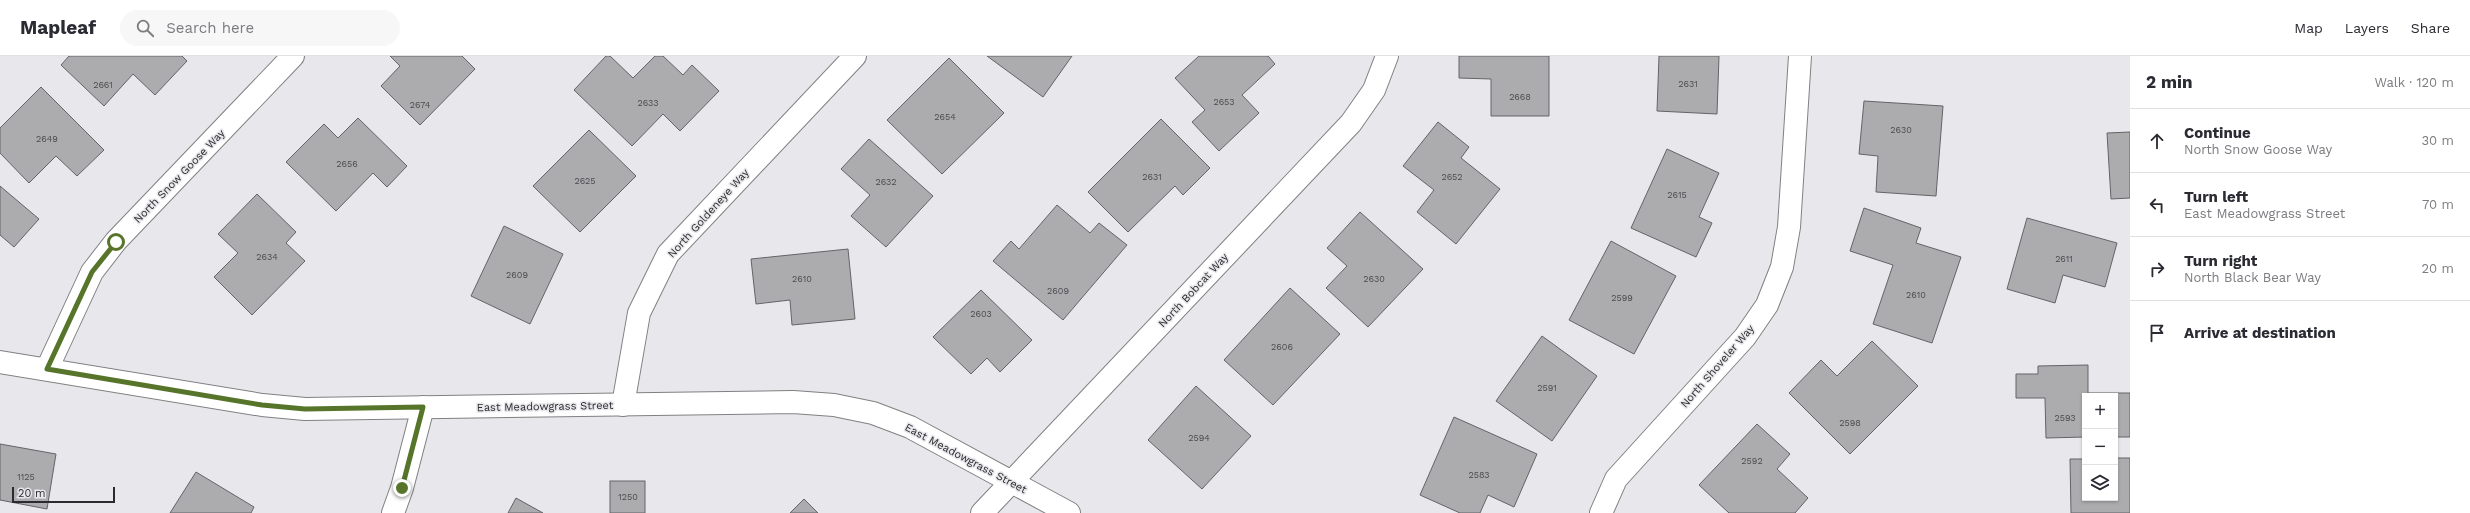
<!DOCTYPE html>
<meta charset="utf-8">
<style>
body{margin:0;font-family:"Work Sans",sans-serif;background:#f7f7f7;color:#2b2b33}
.controls{position:absolute;right:12px;bottom:12px;display:grid;overflow:hidden;border-radius:0px;box-shadow:0 1px 3px #0004}
.controls button{width:36px;height:36px;display:grid;place-items:center;padding:0;border:0;border-bottom:1px solid #e1e1e2;background:#fff;color:#2b2b33;font:20px sans-serif}
.scale{position:absolute;left:12px;bottom:10px;width:103px;box-sizing:border-box;padding-left:4px;border:2px solid #2b2b2d;border-top:0;font-size:11px;line-height:14px;white-space:nowrap;color:#2b2b2d;-webkit-text-stroke:3px #e8e8ec;paint-order:stroke}
.stop{position:absolute;width:12px;height:12px;margin:-9px;border:3px solid #57752a;border-radius:50%;background:#fff}
.stop.end{background:#57752a;border-color:#fff;box-shadow:0 1px 4px #0008}
.list{margin:0;padding:0;list-style:none}
h2{display:flex;justify-content:space-between;align-items:center;height:52px;margin:0;padding:0 16px;font-size:17px}
h2 small{font-size:13px;font-weight:400;color:#7c7c81}
.list li{display:grid;grid-template-columns:26px 1fr auto;gap:12px;align-items:center;box-sizing:border-box;height:64px;padding:0 16px;border-top:1px solid #e1e1e2}
.list b{display:block;font-size:15px;white-space:nowrap}
.list p{margin:0;font-size:13px;white-space:nowrap;color:#7c7c81}
.list em{font-size:13px;font-style:normal;color:#7c7c81}
.icon{flex:none;width:22px;height:22px;fill:none;stroke:currentColor;stroke-width:2;stroke-linecap:round;stroke-linejoin:round}
.map{position:relative;flex:none;width:2130px;height:457px;overflow:hidden}
header{display:flex;align-items:center;gap:24px;box-sizing:border-box;height:56px;padding:0 20px;background:#fff;border-bottom:1px solid #e1e1e2}
header strong{font-size:19px}
nav{display:flex;gap:22px;margin-inline-start:auto;font-size:14px}
.search{width:280px;height:36px;background:#f7f7f7;display:flex;align-items:center;gap:10px;box-sizing:border-box;padding:0 14px;border-radius:22px;color:#7c7c81;font-size:15px}
main{display:flex}
aside{flex:1;background:#fff}
.map>svg:first-child{display:block}
.building{fill:#acacaf;stroke:#636466}
.lines{fill:none;stroke-linecap:round;stroke-linejoin:round}
.minor-casing{stroke:#808083;stroke-width:24}
.minor{stroke:#fff;stroke-width:22}
.route{stroke:#57752a;stroke-width:5}
.labels{text-anchor:middle;stroke-width:3;stroke-linejoin:round;paint-order:stroke}
.number-label{font-size:9px;fill:#4b4b4e}
.street-label{font-size:11px;fill:#2b2b2d;stroke:#e8e8ec}
</style>
<header>
<strong>Mapleaf</strong>
<div class="search"><svg class="icon" aria-label="search" viewBox="0 0 24 24"><circle cx="10" cy="10" r="6"/><path d="M15 15l6 6"/></svg>Search here</div>
<nav><a>Map</a><a>Layers</a><a>Share</a></nav>
</header>
<main>
<div class="map">
<svg width="2130" height="457" viewBox="0 0 2130 457">
<rect width="100%" height="100%" fill="#e8e8ec"/>
<!-- building -->
<g class="building">
<path d="M69,0H182L187,5L155,39L133,18L104,50L61,9Z"/>
<path d="M390,0H462L475,13L420,69L381,30L400,10Z"/>
<path d="M606,0H610L633,22L655,0H663L683,19L692,9L719,35L680,75L663,58L632,90L574,34Z"/>
<path d="M987,0H1072L1043,41Z"/>
<path d="M1199,0H1268L1275,8L1242,39L1259,57L1219,95L1192,66L1205,54L1175,22Z"/>
<path d="M1459,0H1549V60H1491V23L1459,22Z"/>
<path d="M1659,0H1719L1717,58L1657,55Z"/>
<path d="M949,2L1004,57L942,118L887,64Z"/>
<path d="M41,31L104,94L77,120L56,100L29,127L0,97V72Z"/>
<path d="M1864,45L1943,50L1936,140L1876,136L1878,100L1859,98Z"/>
<path d="M358,62L407,110L387,131L373,117L336,155L286,106L324,68L338,82Z"/>
<path d="M1161,63L1210,112L1183,139L1175,130L1128,176L1088,136Z"/>
<path d="M1438,66L1469,91L1461,102L1500,133L1456,188L1417,156L1434,134L1403,110Z"/>
<path d="M589,74L636,120L580,176L533,130Z"/>
<path d="M2130,76V142L2111,143L2107,77Z"/>
<path d="M869,83L933,140L886,191L851,160L870,139L841,113Z"/>
<path d="M1667,93L1719,117L1699,161L1712,167L1696,201L1631,172Z"/>
<path d="M0,130L39,163L14,191L0,179Z"/>
<path d="M257,138L296,176L286,187L305,205L252,259L214,221L238,197L218,178Z"/>
<path d="M1057,149L1090,177L1099,167L1127,189L1063,264L993,205L1011,185L1019,193Z"/>
<path d="M1864,152L1921,172L1916,187L1961,201L1932,287L1873,268L1893,209L1850,195Z"/>
<path d="M1360,156L1423,213L1368,271L1326,232L1347,210L1327,192Z"/>
<path d="M2027,162L2117,187L2105,231L2063,219L2055,247L2007,233Z"/>
<path d="M504,170L563,198L530,268L471,240Z"/>
<path d="M1611,185L1676,220L1634,298L1569,264Z"/>
<path d="M848,193L855,263L792,269L790,244L756,248L751,203Z"/>
<path d="M1290,232L1340,278L1273,349L1224,304Z"/>
<path d="M981,234L1032,284L1000,316L987,302L971,318L933,281Z"/>
<path d="M1542,280L1597,320L1552,385L1496,345Z"/>
<path d="M1872,285L1918,330L1850,398L1789,337L1821,304L1837,320Z"/>
<path d="M2088,309V337H2130V381H2115V340H2085V381L2046,382L2045,342H2016V318H2038V310Z"/>
<path d="M1196,330L1251,380L1202,433L1148,384Z"/>
<path d="M1454,361L1537,398L1514,451L1488,439L1480,457H1460L1420,439Z"/>
<path d="M1757,368L1790,398L1777,413L1808,442L1795,457H1729L1699,429Z"/>
<path d="M0,388L56,398L47,453L0,444Z"/>
<path d="M2115,402H2130V457H2071L2070,403H2085V442H2115Z"/>
<path d="M196,416L254,451L251,457H170Z"/>
<rect x="610" y="425" width="35" height="32"/>
<path d="M516,442L543,457H508Z"/>
<path d="M804,443L818,457H790Z"/>
</g>
<g class="lines">
<defs>
<g id="minor">
<path d="M0,306L262,349L305,353L793,346L834,349L873,357L910,371L1069,457"/>
<path d="M47,313L92,216L116,185L293,0"/>
<path d="M623,349L639,257L668,198L855,0"/>
<path d="M393,457L402,432L423,351"/>
<path d="M982,457L1351,67L1374,34L1387,0"/>
<path d="M1601,457L1616,423L1745,281L1767,249L1782,211L1789,171L1800,0"/>
</g>
</defs>
<!-- minor casing -->
<use href="#minor" class="minor-casing"/>
<!-- minor -->
<use href="#minor" class="minor"/>
</g>
<g class="lines">
<!-- route -->
<path class="route" d="M116,186L92,216L47,313L262,349L305,353L423,351L402,432"/>
</g>
<g class="labels">
<!-- number labels -->
<g class="number-label">
<text x="1688" y="31">2631</text>
<text x="103" y="32">2661</text>
<text x="1520" y="44">2668</text>
<text x="1224" y="49">2653</text>
<text x="648" y="50">2633</text>
<text x="420" y="52">2674</text>
<text x="945" y="64">2654</text>
<text x="1901" y="77">2630</text>
<text x="47" y="86">2649</text>
<text x="347" y="111">2656</text>
<text x="1152" y="124">2631</text>
<text x="1452" y="124">2652</text>
<text x="585" y="128">2625</text>
<text x="886" y="129">2632</text>
<text x="1677" y="142">2615</text>
<text x="267" y="204">2634</text>
<text x="2064" y="206">2611</text>
<text x="517" y="222">2609</text>
<text x="802" y="226">2610</text>
<text x="1374" y="226">2630</text>
<text x="1058" y="238">2609</text>
<text x="1916" y="242">2610</text>
<text x="1622" y="245">2599</text>
<text x="981" y="261">2603</text>
<text x="1282" y="294">2606</text>
<text x="1547" y="335">2591</text>
<text x="2065" y="365">2593</text>
<text x="1850" y="370">2598</text>
<text x="1199" y="385">2594</text>
<text x="1752" y="408">2592</text>
<text x="1479" y="422">2583</text>
<text x="26" y="424">1125</text>
<text x="628" y="444">1250</text>
</g>
<!-- street labels -->
<g class="street-label">
<text transform="translate(179 120) rotate(-46)" y="4">North Snow Goose Way</text>
<text transform="translate(708 157) rotate(-48)" y="4">North Goldeneye Way</text>
<text transform="translate(1193 234) rotate(-47)" y="4">North Bobcat Way</text>
<text transform="translate(1717 310) rotate(-49)" y="4">North Shoveler Way</text>
<text transform="translate(545 350) rotate(-1)" y="4">East Meadowgrass Street</text>
<text transform="translate(966 402) rotate(28)" y="4">East Meadowgrass Street</text>
</g>
</g>
</svg>
<div class="controls">
<button>+</button>
<button>−</button>
<button><svg class="icon" aria-label="layers" viewBox="0 0 24 24"><path d="M12 4l9 5-9 5-9-5zM3 14l9 5 9-5"/></svg></button>
</div>
<div class="scale">20 m</div>
<div class="stop" style="left:116px;top:186px"></div>
<div class="stop end" style="left:402px;top:432px"></div>
</div>
<aside>
<h2>2 min<small>Walk · 120 m</small></h2>
<ul class="list">
<li><svg class="icon" aria-label="ahead" viewBox="0 0 24 24"><path d="M12 20V5M6 11l6-6 6 6"/></svg><div><b>Continue</b><p>North Snow Goose Way</p></div><em>30 m</em></li>
<li><svg class="icon" aria-label="left" viewBox="0 0 24 24"><path d="M17 20v-9H6M10 6l-5 5 5 5"/></svg><div><b>Turn left</b><p>East Meadowgrass Street</p></div><em>70 m</em></li>
<li><svg class="icon" aria-label="right" viewBox="0 0 24 24"><path d="M7 20v-9h11M14 6l5 5-5 5"/></svg><div><b>Turn right</b><p>North Black Bear Way</p></div><em>20 m</em></li>
<li><svg class="icon" aria-label="arrive" viewBox="0 0 24 24"><path d="M6 21V4h12l-3 4 3 4H6"/></svg><div><b>Arrive at destination</b></div></li>
</ul>
</aside>
</main>
